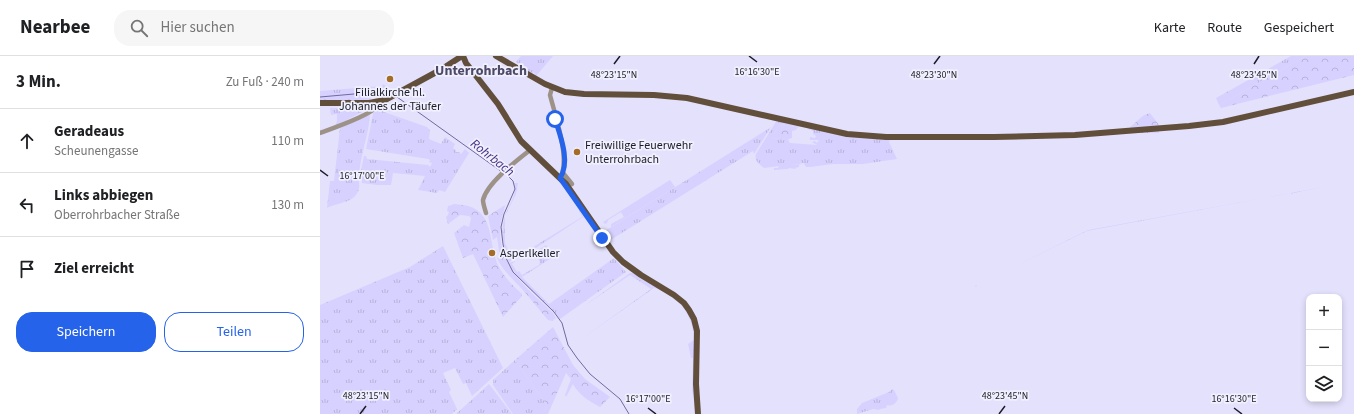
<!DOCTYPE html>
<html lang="de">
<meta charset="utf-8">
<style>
body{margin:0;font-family:"Source Sans 3",sans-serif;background:#f6f6f6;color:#202124}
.controls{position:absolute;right:12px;bottom:12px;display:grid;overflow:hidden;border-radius:8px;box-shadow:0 2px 6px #0003}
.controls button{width:36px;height:36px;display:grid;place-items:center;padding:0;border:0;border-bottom:1px solid #e0e0e0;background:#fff;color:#202124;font:20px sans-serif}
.stop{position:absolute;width:12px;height:12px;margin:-9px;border:3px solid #2563eb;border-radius:50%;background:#fff}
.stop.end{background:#2563eb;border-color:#fff;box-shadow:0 1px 4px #0008}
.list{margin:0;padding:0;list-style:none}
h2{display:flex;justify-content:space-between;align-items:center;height:52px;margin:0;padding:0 16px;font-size:17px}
h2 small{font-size:13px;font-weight:400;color:#757577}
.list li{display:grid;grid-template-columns:26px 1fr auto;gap:12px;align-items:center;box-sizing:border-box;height:64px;padding:0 16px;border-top:1px solid #e0e0e0}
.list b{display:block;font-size:15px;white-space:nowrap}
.list p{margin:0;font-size:13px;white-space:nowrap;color:#757577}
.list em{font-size:13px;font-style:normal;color:#757577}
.actions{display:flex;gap:8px;padding:12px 16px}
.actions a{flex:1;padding:9px 0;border:1px solid #2563eb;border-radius:16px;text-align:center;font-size:14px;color:#2563eb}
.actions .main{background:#2563eb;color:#fff}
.icon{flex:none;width:22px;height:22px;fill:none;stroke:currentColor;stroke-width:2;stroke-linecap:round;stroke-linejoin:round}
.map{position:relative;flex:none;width:1034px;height:358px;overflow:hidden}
header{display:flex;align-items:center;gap:24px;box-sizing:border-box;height:56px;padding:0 20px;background:#fff;border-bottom:1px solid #e0e0e0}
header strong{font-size:19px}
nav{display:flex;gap:22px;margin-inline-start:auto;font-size:14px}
.search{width:280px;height:36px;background:#f6f6f6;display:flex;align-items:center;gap:10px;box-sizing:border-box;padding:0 14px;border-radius:16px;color:#757577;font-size:15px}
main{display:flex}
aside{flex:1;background:#fff}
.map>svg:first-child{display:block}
.grass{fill:url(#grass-tufts)}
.forest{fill:url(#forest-crowns)}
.green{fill:#d6d1fe}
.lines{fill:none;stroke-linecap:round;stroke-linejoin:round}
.stream{stroke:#71699e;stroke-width:1}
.minor{stroke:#9d9287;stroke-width:4.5}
.major{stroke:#624f3b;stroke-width:6}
.route{stroke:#2563eb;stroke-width:5}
.ticks{fill:none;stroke:#1c1b27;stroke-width:1.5}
.poi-dot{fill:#a36d28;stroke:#f1f0fe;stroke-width:1.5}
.labels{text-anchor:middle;stroke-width:3.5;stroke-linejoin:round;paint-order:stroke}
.poi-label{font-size:12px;fill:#1c1b27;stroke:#f1f0fe;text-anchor:start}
.water-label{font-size:13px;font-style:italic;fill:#473185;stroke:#f1f0fe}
.quarter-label{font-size:14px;font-weight:bold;fill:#4d4966;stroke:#f1f0fe}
.ticks-label{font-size:10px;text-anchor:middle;fill:#1c1b27;stroke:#f1f0fe;stroke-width:3.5;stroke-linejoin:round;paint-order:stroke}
</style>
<header>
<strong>Nearbee</strong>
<div class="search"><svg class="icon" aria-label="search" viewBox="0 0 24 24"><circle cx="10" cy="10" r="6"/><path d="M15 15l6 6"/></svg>Hier suchen</div>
<nav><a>Karte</a><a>Route</a><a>Gespeichert</a></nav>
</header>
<main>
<aside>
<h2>3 Min.<small>Zu Fuß · 240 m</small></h2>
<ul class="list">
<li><svg class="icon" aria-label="ahead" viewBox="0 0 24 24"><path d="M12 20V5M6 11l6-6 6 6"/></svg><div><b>Geradeaus</b><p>Scheunengasse</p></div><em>110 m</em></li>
<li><svg class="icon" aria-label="left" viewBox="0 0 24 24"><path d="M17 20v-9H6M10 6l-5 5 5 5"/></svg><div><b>Links abbiegen</b><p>Oberrohrbacher Straße</p></div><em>130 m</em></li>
<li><svg class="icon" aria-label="arrive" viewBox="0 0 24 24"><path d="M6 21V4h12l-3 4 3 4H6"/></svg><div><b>Ziel erreicht</b></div></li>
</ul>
<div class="actions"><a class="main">Speichern</a><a>Teilen</a></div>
</aside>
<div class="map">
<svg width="1034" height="358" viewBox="0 0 1034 358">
<defs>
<pattern id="grass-tufts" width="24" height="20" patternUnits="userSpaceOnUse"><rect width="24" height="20" fill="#d6d1fe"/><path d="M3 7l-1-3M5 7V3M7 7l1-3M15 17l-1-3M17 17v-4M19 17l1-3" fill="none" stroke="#b7b3da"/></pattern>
<pattern id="forest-crowns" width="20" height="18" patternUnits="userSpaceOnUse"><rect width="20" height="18" fill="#d6d1fe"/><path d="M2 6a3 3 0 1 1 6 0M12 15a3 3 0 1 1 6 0" fill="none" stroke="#b7b3da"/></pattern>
</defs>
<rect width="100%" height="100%" fill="#e4e1fd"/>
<!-- grass -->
<g class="grass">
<path d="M201,0H233L216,20L214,16L213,17L202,14L204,11L196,6Z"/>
<path d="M971,0H986L899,49L896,42Z"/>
<path d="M63,28L74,36L71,39L51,41L50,44H0V35L62,30Z"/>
<path d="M65,48L64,56L107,71L110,74L109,83L121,88L125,81L135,88L133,92L136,94V96H139L141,98L145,93L149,97L125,136L119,134L117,137L98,134L105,120L41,114L44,100H46L47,103L108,109L110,111L112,107L109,106L110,104L108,103L46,93L53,58L59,49Z"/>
<path d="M10,52H43L44,55L15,70L17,65V58L11,59Z"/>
<path d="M50,58C49,79 40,99 39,120C38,128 42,132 35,140C31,146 14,148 7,152L10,125H14L20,72Z"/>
<path d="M457,64L480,69L478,71L459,69L452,82L466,84L468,83L470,87L497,89L492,86L495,85L497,87L499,84H490V81L495,82L496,80L493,78V75L488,73L489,72L570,84L569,86L577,103L543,108H513L490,111H486L484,108L485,107L471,109L482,108L479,109V111L475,112L476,113L469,112L468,113L454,114V112H458L459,110L444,112C439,108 434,105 436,98Z"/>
<path d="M451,71L434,98L433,95L289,185L281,175H285Z"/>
<path d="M42,115L73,117L71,129H57L42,127Z"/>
<path d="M194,127H198L196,138L185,160V187L192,204L262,161L258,152L263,161L213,194L189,206C183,193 180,174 185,160C188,150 198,138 194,127Z"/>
<path d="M1009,130L973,137L972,139L971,137L767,175L657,229L656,231L655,230L768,174Z"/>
<path d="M226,189L233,201L202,221L229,248L294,202L306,216L240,263C224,243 201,230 189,207L195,205L192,208L197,216L199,215L202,219L219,209L220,206L215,196Z"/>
<path d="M123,190L183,312L152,340L146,327L143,328L135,312L123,317L131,334L129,336L137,353L132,358H0V249L90,211Z"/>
<path d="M310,217H313C339,234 363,238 374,271L376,358L372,334L373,302H371L368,288L374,284C373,263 365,248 346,237C342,235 339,233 334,232L260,284L331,233L310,219L264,250Z"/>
<path d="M195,304L227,349L223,358H193L173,329V324Z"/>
<path d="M169,328L192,358H136L168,329Z"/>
<path d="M572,333L574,334L578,342C577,347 572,351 567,349L566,352L560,353L559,354L553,353L537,358V353L542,347L569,336Z"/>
</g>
<!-- forest -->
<g class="forest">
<path d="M986,0H1034V19L901,52L899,49Z"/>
<path d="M830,57L839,69V77H818V73H810V71C817,66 821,59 830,57Z"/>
<path d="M459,69L478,71L476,74L472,75V82L466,84L452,82Z"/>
<path d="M133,148C138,148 143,149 148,150C174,157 169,188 177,207C183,220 192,229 202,238V240L183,261L153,198L143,202L134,177L144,169L149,171L151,162L149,160L140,159L128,168L126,161L128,159L129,156L127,155L128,150L132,149Z"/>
<path d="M185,149C184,156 181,163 180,170C178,211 206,231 233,257L236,262L232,265L228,264C219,254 211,243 202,233C193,223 182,214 177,202L180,201L177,181L173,184L168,160Z"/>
<path d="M233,271L253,309L265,323L290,341L280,351C269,345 259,339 253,328L246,341L245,339L251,323L246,317L228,358H223L227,349L195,304Z"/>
</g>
<!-- green -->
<path class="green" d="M350,124L355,131L291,171V168L304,161L301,156L288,164L287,167L285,168L283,166Z"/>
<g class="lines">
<!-- stream -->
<g class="stream">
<path d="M0,41L68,35L71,37"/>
<path d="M77,41L182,116"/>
<path d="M185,117L193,125L195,133L184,158L181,171L183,188L186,202L193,216L234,256L242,267L248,289L257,302L270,318L300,343L309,358"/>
</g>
<!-- minor -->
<g class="minor">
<path d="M232,32L230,39C235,59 251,104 240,122"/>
<path d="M0,77C11,73 48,60 55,52C57,49 57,49 57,46"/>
<path d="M243,117L252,128"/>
<path d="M166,157C165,153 163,148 163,144C167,127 196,105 210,94"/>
</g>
<!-- major -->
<g class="major">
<path d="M143,0L146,7L178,48L201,85L246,128L293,196L303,206L321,219L354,239L364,247L369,254L374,263L377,275L376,328L378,358"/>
<path d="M176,0L225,28L245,36L264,38L334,39L367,42L527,78L566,81H674L755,79L869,70L903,66L1034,36"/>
<path d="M0,47H49L65,44L122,13L142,0"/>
</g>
</g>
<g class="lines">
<!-- route -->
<path class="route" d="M235,63C240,79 251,106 240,122L282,182"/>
</g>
<!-- ticks -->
<path class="ticks" d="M429,0L437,6M294,8L300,0M614,8L620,0M934,8L939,0M0,114L8,120M328,352L336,358M914,352L922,358M40,358L46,350M679,358L685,350"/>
<!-- markers -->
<g class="poi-dot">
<circle cx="70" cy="23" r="4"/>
<circle cx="257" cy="96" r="4"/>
<circle cx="172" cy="197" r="4"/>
</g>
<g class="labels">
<!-- poi labels -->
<g class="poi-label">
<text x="70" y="40" text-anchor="middle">Filialkirche hl.<tspan x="70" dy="14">Johannes der Täufer</tspan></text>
<text x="265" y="93">Freiwillige Feuerwehr<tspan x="265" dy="14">Unterrohrbach</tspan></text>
<text x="180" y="201">Asperlkeller</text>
</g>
<!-- water labels -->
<g class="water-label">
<text transform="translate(173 101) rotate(38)" y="5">Rohrbach</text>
</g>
<!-- quarter labels -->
<g class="quarter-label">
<text x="161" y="19">Unterrohrbach</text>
</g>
</g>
<g class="ticks-label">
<text x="437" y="19">16°16'30"E</text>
<text x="614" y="22">48°23'30"N</text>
<text x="934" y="22">48°23'45"N</text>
<text x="294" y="22">48°23'15"N</text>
<text x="42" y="123">16°17'00"E</text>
<text x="46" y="343">48°23'15"N</text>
<text x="685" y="343">48°23'45"N</text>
<text x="328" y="346">16°17'00"E</text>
<text x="914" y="346">16°16'30"E</text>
</g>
</svg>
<div class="controls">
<button>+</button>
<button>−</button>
<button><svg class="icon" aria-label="layers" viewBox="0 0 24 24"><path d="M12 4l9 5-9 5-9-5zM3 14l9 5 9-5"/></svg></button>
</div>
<div class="stop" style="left:235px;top:63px"></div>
<div class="stop end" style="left:282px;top:182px"></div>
</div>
</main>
